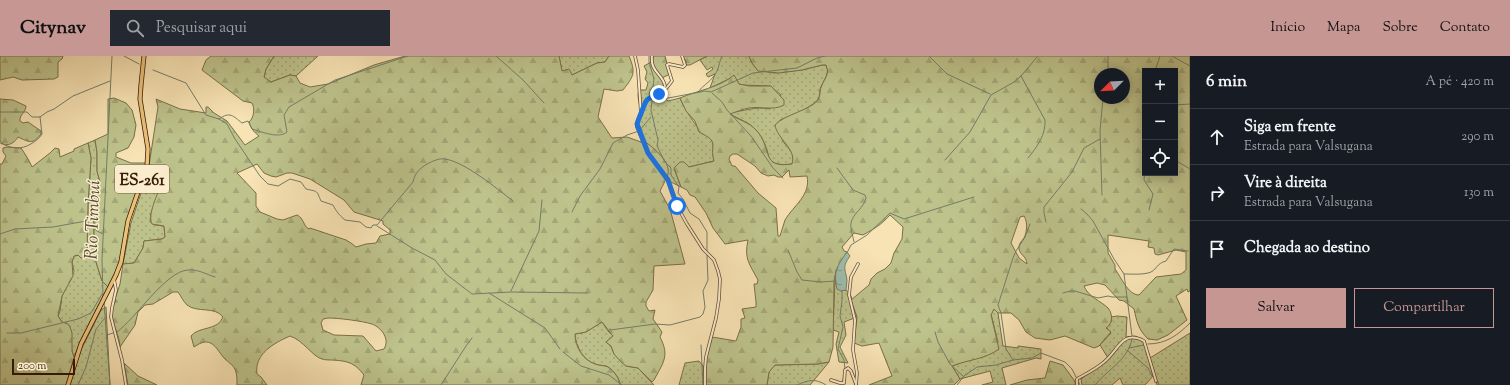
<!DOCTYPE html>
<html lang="pt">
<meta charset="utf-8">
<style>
body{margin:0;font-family:"Sorts Mill Goudy",serif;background:#242831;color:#f1f3f6}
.controls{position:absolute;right:12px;top:12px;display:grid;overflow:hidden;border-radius:0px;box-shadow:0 2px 10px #0003}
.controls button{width:36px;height:36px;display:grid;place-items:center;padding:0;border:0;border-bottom:1px solid #363941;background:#171b24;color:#f1f3f6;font:20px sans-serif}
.compass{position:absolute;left:1094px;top:12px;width:36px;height:36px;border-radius:50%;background:#171b24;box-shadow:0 2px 10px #0003;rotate:246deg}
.scale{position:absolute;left:12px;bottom:10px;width:63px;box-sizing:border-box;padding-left:4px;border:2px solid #371b05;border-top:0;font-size:11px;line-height:14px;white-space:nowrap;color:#371b05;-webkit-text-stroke:3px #faedce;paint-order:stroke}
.stop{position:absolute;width:12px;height:12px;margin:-9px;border:3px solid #1a73e8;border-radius:50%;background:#fff}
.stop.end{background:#1a73e8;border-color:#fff;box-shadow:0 1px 4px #0008}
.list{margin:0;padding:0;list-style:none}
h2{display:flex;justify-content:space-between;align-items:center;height:52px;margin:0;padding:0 16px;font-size:17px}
h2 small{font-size:13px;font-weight:400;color:#9ea1a6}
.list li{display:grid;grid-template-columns:26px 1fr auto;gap:12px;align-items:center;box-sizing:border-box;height:56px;padding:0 16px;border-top:1px solid #363941}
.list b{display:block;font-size:15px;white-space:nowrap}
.list p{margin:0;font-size:13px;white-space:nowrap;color:#9ea1a6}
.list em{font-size:13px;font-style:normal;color:#9ea1a6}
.actions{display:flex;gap:8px;padding:12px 16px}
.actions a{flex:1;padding:9px 0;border:1px solid #c59692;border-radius:0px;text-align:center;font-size:14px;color:#c59692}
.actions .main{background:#c59692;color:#111}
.icon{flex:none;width:22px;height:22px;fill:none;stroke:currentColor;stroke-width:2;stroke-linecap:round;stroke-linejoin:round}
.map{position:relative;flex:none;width:1190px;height:329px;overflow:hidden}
header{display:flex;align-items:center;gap:24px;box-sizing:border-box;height:56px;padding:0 20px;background:#c59692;color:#111}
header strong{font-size:19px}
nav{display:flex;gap:22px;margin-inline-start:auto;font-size:14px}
.search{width:280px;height:36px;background:#242831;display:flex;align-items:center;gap:10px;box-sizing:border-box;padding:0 14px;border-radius:0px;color:#9ea1a6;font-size:15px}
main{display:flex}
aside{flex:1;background:#171b24}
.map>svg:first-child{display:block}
.grass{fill:url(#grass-dots);stroke:#7a6f48}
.forest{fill:url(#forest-firs);stroke:#7a6f48;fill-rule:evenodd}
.water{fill:url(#water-ripples);stroke:#747d69}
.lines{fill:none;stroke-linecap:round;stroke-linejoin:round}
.stream{stroke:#747d69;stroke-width:1}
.minor-casing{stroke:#674d31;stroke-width:3.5}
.primary-casing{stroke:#371b05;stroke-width:5}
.minor{stroke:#faedce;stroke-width:2}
.primary{stroke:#ecc27a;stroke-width:3.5}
.route{stroke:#1a73e8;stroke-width:5}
.labels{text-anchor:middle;stroke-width:3;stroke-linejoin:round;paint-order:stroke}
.shield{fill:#faedce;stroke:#725a41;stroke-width:1}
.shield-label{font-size:16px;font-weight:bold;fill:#371b05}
.water-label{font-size:18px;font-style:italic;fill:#564c37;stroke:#faedce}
</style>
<header>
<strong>Citynav</strong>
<div class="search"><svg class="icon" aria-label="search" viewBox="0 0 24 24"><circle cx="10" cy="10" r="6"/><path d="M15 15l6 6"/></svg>Pesquisar aqui</div>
<nav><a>Início</a><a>Mapa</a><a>Sobre</a><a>Contato</a></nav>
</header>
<main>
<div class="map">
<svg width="1190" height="329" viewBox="0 0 1190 329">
<defs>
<pattern id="grass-dots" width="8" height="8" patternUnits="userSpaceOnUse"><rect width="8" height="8" fill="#bec38c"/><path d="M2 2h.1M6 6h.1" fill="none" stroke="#a4a777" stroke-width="1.8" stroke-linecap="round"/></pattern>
<pattern id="forest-firs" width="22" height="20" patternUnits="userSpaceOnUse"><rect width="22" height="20" fill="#bec38c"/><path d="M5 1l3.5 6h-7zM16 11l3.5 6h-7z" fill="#a4a777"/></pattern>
<pattern id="water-ripples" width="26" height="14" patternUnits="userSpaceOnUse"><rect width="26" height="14" fill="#9dbeac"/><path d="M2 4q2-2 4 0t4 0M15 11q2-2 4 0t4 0" fill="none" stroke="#819a8a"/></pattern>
</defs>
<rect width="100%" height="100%" fill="#f8e3b4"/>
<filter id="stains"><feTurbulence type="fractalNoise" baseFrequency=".005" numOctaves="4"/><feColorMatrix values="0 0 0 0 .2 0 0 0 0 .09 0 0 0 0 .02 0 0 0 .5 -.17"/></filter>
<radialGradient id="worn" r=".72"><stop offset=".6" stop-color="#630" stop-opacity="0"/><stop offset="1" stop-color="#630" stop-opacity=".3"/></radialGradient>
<!-- grass -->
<g class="grass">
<path d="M274,0H318L296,20L290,19L271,26L264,22L266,13Z"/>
<path d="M559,0H609L605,6L597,7L572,19L562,15Z"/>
<path d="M707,0H749L752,7L758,14L774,17L802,14L822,9H826C830,18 825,21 822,29C819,33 820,37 819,41C817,50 788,61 780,64C780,69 779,75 781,80C783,91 797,94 792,108C783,109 776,109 769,104C768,91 760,75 749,68C743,64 736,62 729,57C744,55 756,50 770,53L781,39L770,30L743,29L739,28L731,22L710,32L715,18L708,21L706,18L713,13L712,11L707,14L700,4Z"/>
<path d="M653,5L664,26L663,41L668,45L680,42C681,47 699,76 704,78C707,81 709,80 711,83C715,90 712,98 714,105L689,111L686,108L675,115L681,131L669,125C666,119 668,110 664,104C655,90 637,86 636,67C636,63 639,59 640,55C641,48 636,41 639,34H646L648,27L645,23L647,16L644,10Z"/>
<path d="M95,84L97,96V115L100,126L94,158V182L96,193V206L102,225L108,231L79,288L74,301L72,295L70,271L62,266L58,260L60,255L62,240L74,215L72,206L74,200L87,198L88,148L91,102L88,87Z"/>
<path d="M148,116H154L162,127L151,157L150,165L155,169L164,170L165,181L162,183L144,185L143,192L134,207L123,208L131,167Z"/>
<path d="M835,223L836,229L841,235L846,234L851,240L857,261L844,266L846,279L840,291L848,307L839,306L836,288L839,276L833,274Z"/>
<path d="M106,251L110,329H70L80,296L101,254Z"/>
<path d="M994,253L998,257L1003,290L1018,292V290L1041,293V303L1036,302L1002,312L1006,329H982L993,326L990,315L960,323L952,310L971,303L986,300L998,286L991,258Z"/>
<path d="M1117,260L1127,261L1126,281L1135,280L1144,284L1153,320L1145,329H1123L1120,322L1112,329H1082L1081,323L1108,302L1100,289L1099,290L1111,277L1106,271L1112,265L1111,261Z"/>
<path d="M602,266L608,275L613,280L606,286L611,290L614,298L626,310L638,312L654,329H620C620,323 613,314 608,311C604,309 600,310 595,308C583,304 576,291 575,278L586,276Z"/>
<path d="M1190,277V329H1157L1150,302Z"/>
<path d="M699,305L704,311L705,329H679L685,307Z"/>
<path d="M829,306L810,329H767L769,316L774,309L818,308Z"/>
</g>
<!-- forest -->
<g class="forest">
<path d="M0,0H63L62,3L58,6V21L54,23L22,24L13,21L0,24Z"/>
<path d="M211,0H274L266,13L264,21L271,26L290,19L296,20L300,27L310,31L328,28L374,9L405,0H559L562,15L569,13L572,19L597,7L605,6L609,0H629C636,17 634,20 623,34L617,35L604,33L598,61L612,82L627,81L641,86L642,84C651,89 671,105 668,118C667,123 662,130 660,135L670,153L685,208L654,210L653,234L646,246V250L649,255L655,254L653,263L662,276L660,281C670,300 663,307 654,324L652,326L638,312L626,310L621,306L614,298L611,290L606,286L613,280L602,266L586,276L575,278C575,291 583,304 595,308C600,310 604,309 608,311C613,314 620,323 620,329H361L364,319C354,306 347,305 332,304C329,304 325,304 322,303C313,301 303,284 290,280C274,287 254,298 257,318L261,321L267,329H237C237,325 237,320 236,316C234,309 229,307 224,302C215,291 211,279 194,291L191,280C199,270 218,275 223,261C215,250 197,257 187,249C183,245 181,240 178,236H173L153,248L145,249L138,256L135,269L120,291C120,277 105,258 116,245L115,243L120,228L123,208L134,207L143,192L144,185L162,183L165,181L164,170L152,168C147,159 158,138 161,128C157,121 157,116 148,116L158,51L156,43L180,53L206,57V51H208L214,57L227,65L245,89L259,80C253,75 252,74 249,66C254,62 255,52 252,47L243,45L202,14L206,4ZM257,108L264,117L271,120L276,121L287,117H292L310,123L344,144L354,156L383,165V168L390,174V178L380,180L376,187L366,188L356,191L351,187L346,184L310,172L309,173C303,170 304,162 297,159L283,164L277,163L260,156L256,150V137L237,117ZM328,262C339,262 362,265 372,268C382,272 390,283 384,293L376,295L363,280L334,279L323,274L321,267L323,263Z"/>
<path d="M653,0H665L670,18L662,22C657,15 651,9 653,0Z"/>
<path d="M682,0H707L690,9H686V5Z"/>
<path d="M749,0H1190V235L1188,236L1187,233L1176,240L1187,264L1168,279L1157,284L1148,283C1138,273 1137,266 1134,253L1124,245L1119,244L1105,229L1097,227L1084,230C1088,241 1101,245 1108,252C1113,258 1113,268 1106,272L1111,276L1099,290L1094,292L1065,280L1050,284L1035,282L1026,276L1019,264L1011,257H998L994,253L991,259L999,293C986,303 967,304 952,310L960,323L954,329H869L892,320L879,287L862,290L854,287L857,261L851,244L869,229L871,223L877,217L885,213L891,207L894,197L902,183L903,171L890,159C880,170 875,172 863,179L854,177L842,191L844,195L847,196L836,214L834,225L833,291L829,306L818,308L775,309L769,316L767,329H705L704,311L712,281L736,285L741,271V263L745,262L742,253L756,251V246L754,228H757L758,224C749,207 744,203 748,184L725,188L713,172L706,157L695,141L690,139L687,134L681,131L674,112L680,106H684L689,111L714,105C709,87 721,87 699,76L695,65L686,55L680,42C696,35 721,31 734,19L739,28L749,30H771L784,44V49C773,55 761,50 749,52C743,53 736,56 730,58C738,64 749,66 756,74C773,92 760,113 792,108C797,93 777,83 775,69C785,58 809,55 818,44C821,40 819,34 822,29C825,22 830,18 826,9H822L802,14L779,17L758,15L752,7ZM1145,15H1175V117H1145ZM1100,18H1124V42H1100ZM733,98H737L755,110L761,117L768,120L774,119L778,121H782L789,114L790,121L807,120C811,139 794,149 785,164C783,169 782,175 780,180H778L776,152L758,137L735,110H732L729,103L730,100ZM1024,160C1028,166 1027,176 1024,182C1022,185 1019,187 1019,191C1018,198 1027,200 1027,208L1019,202L1011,187L1020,161ZM1108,179L1149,185L1148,191L1154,192L1155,198L1158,199L1176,194L1186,196V214L1181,218L1156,221L1139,239C1128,239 1121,221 1115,213V209L1108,197Z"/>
<path d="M114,42L126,47L132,54L136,69L134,81L128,92L116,97V101L131,107H147L133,146L121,199L117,213L108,231L102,225L96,206V193L94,182V158L100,126L97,115V96L95,84L108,78V43Z"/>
<path d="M0,43L13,44L26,50C26,56 19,59 20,65L23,67L28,66L41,75V78C33,89 29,86 18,81C14,88 5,92 0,85Z"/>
<path d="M88,87L91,102L88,148L87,198L85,202H81L78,199L74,200L72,206L73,220L62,240L58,260L62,266L68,268L70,271L72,277V295L74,301L66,329H0V108H2L6,100L3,96V92L7,91L21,92C25,98 29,104 32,111L50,97L55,92L59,93L60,101L74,95V93Z"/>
<path d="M1050,305L1063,309L1074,324L1076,329H1010L1027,324L1045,322Z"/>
<path d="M124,307L138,320L157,329H128Z"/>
</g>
<!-- water -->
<path class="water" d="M847,196L850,200C842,211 845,212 847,224C847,227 846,231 846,234L841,235L837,233C833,216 837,210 847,196Z"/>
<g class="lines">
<!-- stream -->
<g class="stream">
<path d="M124,0L139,8"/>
<path d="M496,0L523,24L544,47"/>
<path d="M649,0V6L654,23L653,30L651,33L649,38L652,45L651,54L658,84L657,90L665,106L671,112V119L679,131L678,137L683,143L690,157L699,163L707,176V195"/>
<path d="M929,0L947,18L990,38"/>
<path d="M1172,0L1190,10"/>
<path d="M153,14L186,27L206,59L219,63L227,68L235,83L260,120L268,128L278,130L290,123L301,126L306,133C319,136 316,134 321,145L333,149C336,155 339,159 345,164L360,166L366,171L371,172L373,169H377L413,126C415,117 419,113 427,108C433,105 439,102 445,103C465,106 496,132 513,145"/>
<path d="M1155,15L1160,0"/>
<path d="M1108,18V0"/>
<path d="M1021,20L1045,64C1046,79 1037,91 1028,102"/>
<path d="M698,36C702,30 709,27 714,20C719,14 719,6 722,0"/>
<path d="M712,37L722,46L727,54L751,80L773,112L783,122"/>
<path d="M653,45L705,35L711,36L753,17L797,12L817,2L825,0"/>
<path d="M1175,49L1190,48"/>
<path d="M0,56H27L32,61H40L47,56L54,53L73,40L110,25"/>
<path d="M219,63C230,55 233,60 242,67L248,65L252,73C262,76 279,83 287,76L284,59L289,51L335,24L408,0"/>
<path d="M0,87C5,89 11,92 16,92C25,93 38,85 42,78L40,61"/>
<path d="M945,104L970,76L991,39L1014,26L1021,20L1038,0"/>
<path d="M1175,104L1190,113"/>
<path d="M1145,111L1144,124L1153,138L1149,154"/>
<path d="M837,112L853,134L865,139L866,142C864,152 853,157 851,167C850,173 853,180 854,186"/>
<path d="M1102,139L1100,75L1103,42"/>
<path d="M1081,153L1087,158L1093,165L1114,203L1124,218L1132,280"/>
<path d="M572,156L580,140L600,113L613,87L627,79L639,75L651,61"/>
<path d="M1046,166L1044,157V151L1072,116L1084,92L1100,83"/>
<path d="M377,170L412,192L435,204L446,218L472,238L511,236L588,237"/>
<path d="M0,178L15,173L53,171L86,165L97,175L103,178"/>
<path d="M788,194L797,216L802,224L821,226L836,225"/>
<path d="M847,197L851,189L867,179L890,157L904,163L974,141"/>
<path d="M1124,218C1132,218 1144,219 1151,216C1158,212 1156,208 1166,205L1174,193L1188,195"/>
<path d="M511,235L539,175L542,144"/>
<path d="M842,235V245L840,260L843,271L838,293L844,304L845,313"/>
<path d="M489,237L545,272L560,293"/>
<path d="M1063,237L1070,235H1075L1098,242L1108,240L1112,241H1127"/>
<path d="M103,241L102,204L112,0"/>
<path d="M104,246L110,329"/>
<path d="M610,274L655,268L670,269L700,261L703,258L705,251L703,235L708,224L707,199"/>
<path d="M117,276C136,262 166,215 188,214C197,213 206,218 215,221"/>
<path d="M935,276L938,286L950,308L963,320"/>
<path d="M7,277H21L78,263L91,257L102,238"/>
<path d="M107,279L113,277"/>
<path d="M1148,288C1166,288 1178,279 1190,267"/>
<path d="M701,289L703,329"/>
<path d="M1129,292L1144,289"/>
<path d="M1128,295L1148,312L1152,320"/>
<path d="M563,296L581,310L609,319L622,329"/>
<path d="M1013,304L1006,293L1001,257L998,249L1013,202L1016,195L1025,181L1030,168"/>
<path d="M262,325V329"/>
<path d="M843,325L844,318"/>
<path d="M1078,325L1080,329"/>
<path d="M1158,326L1159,329"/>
<path d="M78,329L86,311L96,273L105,262"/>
<path d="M441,329L466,290L472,282"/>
<path d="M797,329C808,324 815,322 826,329"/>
<path d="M957,329L964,320L977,311L996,309L1013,304L1032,302L1041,297L1065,306L1072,313L1076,321"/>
<path d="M1095,329C1108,313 1128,304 1132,283"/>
</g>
<defs>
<g id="minor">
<path d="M635,0L638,14L641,58"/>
<path d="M652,0C650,16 663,18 665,30C661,42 651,38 645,46C643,50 643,55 641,59C639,63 637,66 637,71L648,97L668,124L677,150L687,168L703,193L714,204L718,215L720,223L719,243L716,262L706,301L705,312V329"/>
<path d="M665,34L672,25L667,9L669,8L683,11L685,9L682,0"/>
<path d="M114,223L116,234L112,252L111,261L122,304L126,329"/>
<path d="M831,324L840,327H844L845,314L848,312L851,315L856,328"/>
<path d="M856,329L857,317L853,294L855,264L849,239L851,221L858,208"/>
<path d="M1077,329V323C1086,318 1096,313 1104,306C1118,295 1122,273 1144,285L1156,325"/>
</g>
<path id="primary" d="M68,329L81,288L116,219L121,206L128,165L147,110L148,93L140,43L141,29L144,0"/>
</defs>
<!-- minor casing -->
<use href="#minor" class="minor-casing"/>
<!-- primary casing -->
<use href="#primary" class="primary-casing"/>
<!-- minor -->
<use href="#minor" class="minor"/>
<!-- primary -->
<use href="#primary" class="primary"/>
</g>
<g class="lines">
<!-- route -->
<path class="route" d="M659,38C655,40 650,41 647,44C645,46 638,65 637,68L648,97L668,124L677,150"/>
</g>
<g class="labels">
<!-- shield labels -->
<rect class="shield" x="115" y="109" width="54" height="28" rx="3"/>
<g class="shield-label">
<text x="142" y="129">ES-261</text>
</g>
<!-- water labels -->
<g class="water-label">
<text transform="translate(92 164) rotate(-88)" y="6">Rio Timbuí</text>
</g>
</g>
<rect width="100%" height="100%" filter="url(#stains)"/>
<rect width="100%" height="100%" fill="url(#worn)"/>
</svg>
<div class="controls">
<button>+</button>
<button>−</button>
<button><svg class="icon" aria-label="locate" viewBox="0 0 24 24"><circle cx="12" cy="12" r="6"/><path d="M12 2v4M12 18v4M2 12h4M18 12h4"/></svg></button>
</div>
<svg class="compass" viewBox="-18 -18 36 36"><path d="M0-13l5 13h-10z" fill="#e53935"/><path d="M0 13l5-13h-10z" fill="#9ea1a6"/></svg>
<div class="scale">200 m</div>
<div class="stop" style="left:677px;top:150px"></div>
<div class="stop end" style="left:659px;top:38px"></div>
</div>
<aside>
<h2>6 min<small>A pé · 420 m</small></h2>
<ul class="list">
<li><svg class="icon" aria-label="ahead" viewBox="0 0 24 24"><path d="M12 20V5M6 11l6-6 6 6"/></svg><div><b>Siga em frente</b><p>Estrada para Valsugana</p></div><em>290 m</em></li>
<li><svg class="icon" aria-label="right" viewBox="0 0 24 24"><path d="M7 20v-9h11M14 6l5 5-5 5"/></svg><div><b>Vire à direita</b><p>Estrada para Valsugana</p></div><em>130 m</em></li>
<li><svg class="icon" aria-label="arrive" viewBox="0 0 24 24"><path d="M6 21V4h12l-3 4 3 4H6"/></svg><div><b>Chegada ao destino</b></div></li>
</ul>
<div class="actions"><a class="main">Salvar</a><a>Compartilhar</a></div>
</aside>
</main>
